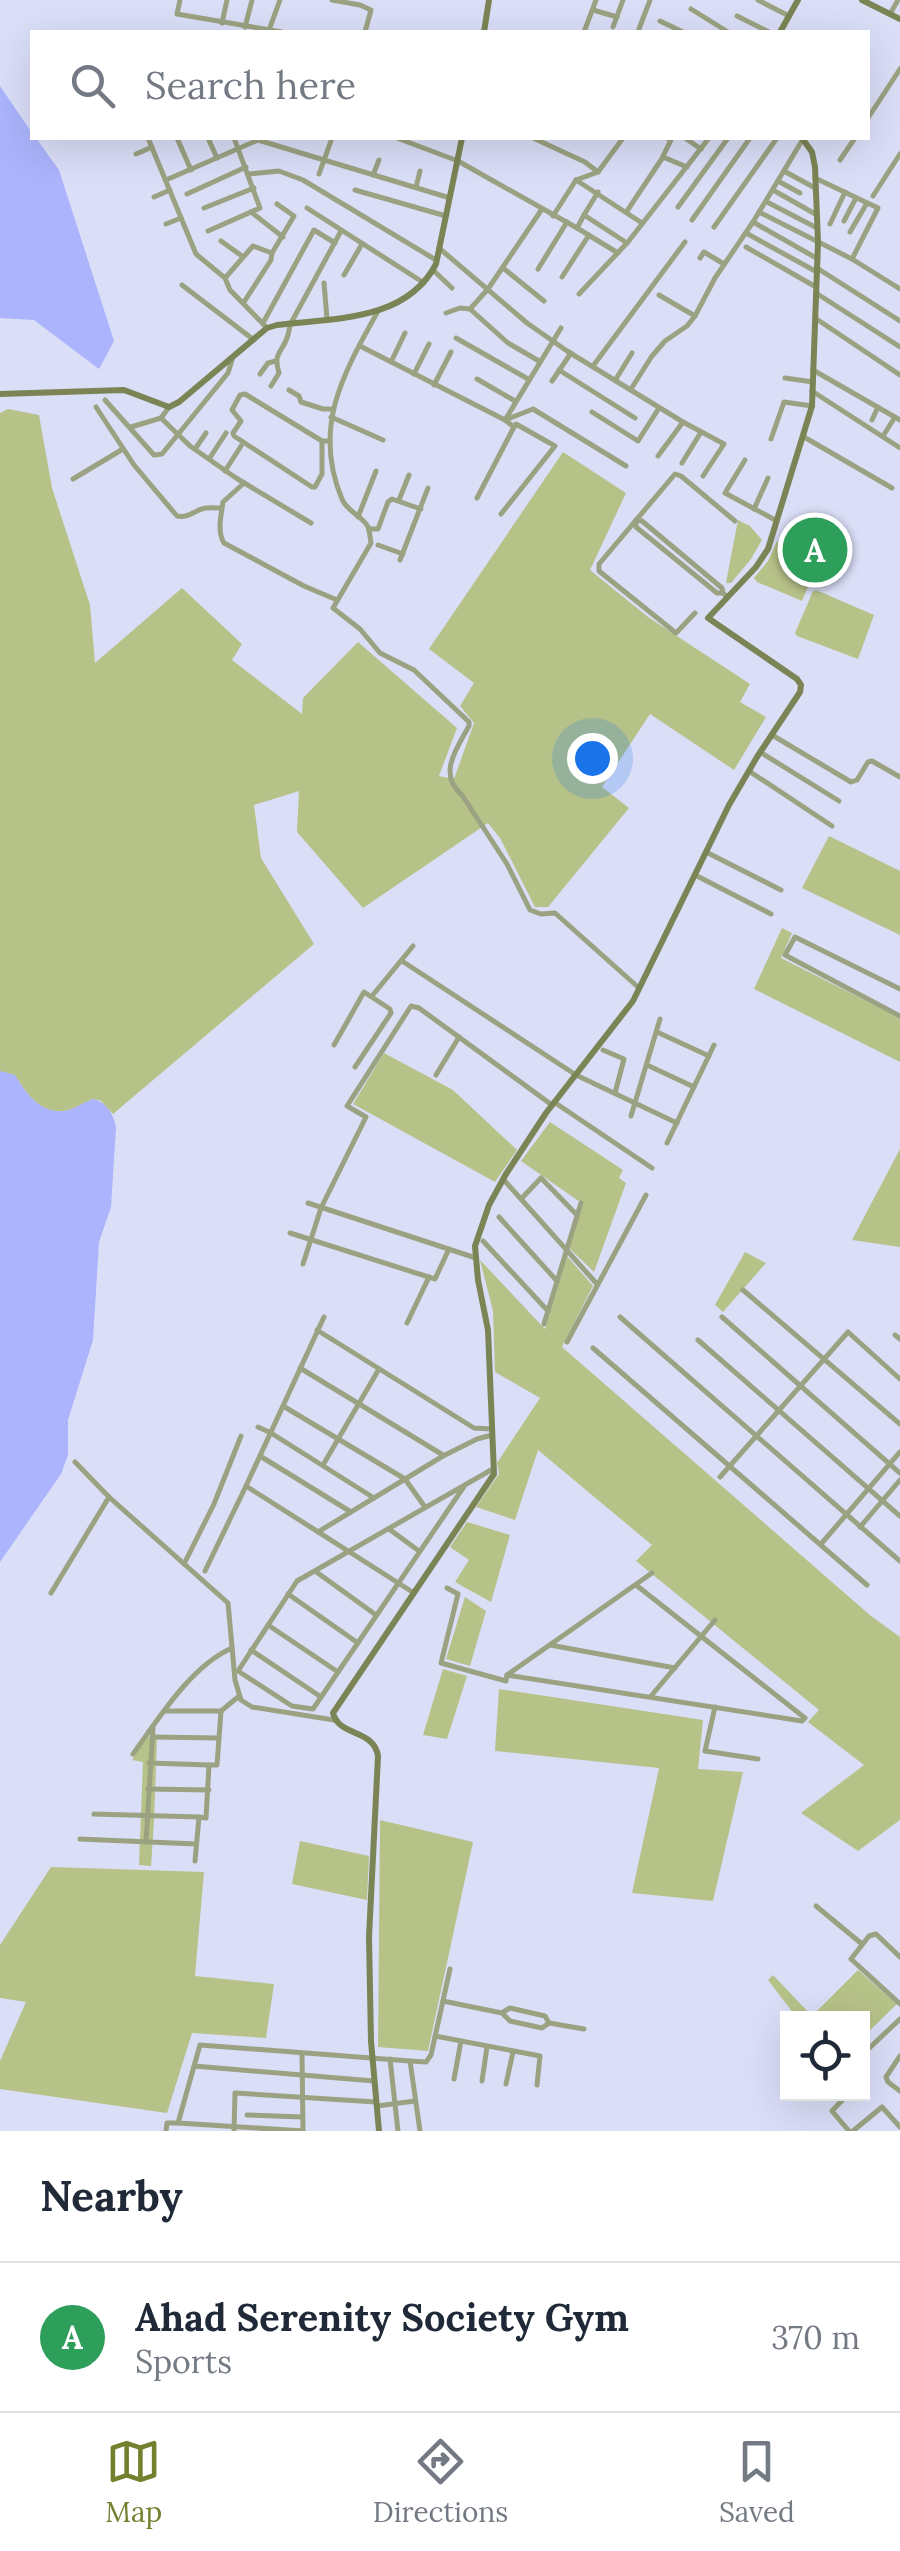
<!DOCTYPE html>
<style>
body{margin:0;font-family:Lora,serif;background:#f2f2f3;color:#1f2937}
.controls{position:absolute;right:30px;bottom:30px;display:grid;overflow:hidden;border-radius:0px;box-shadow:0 10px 40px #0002}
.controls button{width:90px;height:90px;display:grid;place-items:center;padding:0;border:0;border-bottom:2px solid #e0e1e3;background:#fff;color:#1f2937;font:50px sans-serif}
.you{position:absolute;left:592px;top:758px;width:35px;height:35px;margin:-25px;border:8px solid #fff;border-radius:50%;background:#1a73e8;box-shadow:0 0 0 15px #1a73e833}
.badge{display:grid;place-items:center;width:65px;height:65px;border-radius:50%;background:#73802e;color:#fff;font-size:32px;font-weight:700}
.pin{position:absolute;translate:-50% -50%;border:5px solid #fff;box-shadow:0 2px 10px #0006}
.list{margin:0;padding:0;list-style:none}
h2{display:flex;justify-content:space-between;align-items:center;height:130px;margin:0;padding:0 40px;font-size:42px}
h2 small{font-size:32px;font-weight:400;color:#747a83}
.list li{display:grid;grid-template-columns:65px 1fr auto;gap:30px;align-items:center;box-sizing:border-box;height:150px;padding:0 40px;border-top:2px solid #e0e1e3}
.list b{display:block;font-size:38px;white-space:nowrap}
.list p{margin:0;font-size:32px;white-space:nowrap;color:#747a83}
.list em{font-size:32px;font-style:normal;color:#747a83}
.icon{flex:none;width:55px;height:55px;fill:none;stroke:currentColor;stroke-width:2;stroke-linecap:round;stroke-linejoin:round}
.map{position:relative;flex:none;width:900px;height:2131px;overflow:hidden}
.search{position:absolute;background:#fff;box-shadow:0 10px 40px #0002;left:30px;right:30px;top:30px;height:110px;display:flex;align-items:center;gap:25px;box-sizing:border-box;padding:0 35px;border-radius:0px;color:#747a83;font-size:38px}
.sheet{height:280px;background:#fff}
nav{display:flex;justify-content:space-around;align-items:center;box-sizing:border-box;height:140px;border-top:2px solid #e0e1e3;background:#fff;font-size:28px;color:#747a83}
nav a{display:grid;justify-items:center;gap:5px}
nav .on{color:#73802e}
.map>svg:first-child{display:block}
.green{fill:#b7c289}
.water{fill:#abb4fc}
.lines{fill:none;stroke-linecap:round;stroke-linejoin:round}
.street{stroke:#9ba282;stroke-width:5}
.secondary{stroke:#7b8454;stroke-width:6}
</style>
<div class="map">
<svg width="900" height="2131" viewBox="0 0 900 2131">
<rect width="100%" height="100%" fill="#dadef7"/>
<!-- green -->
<g class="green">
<path d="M8,409L39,415L52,488L90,605L95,663L182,588L242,644L232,660L302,714L303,698L358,642L457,728L439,776L454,779L474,723L460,706L474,683L429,649L563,452L626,493L590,570L648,617L750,684L740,702L766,717L734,770L650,714L602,787L629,808L548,907H535L500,838L488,823L363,908L297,832L299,791L254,805L261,858L314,944L113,1114L101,1101L93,1099C85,1102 77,1107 69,1110C43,1117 26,1094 15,1075L0,1071V413Z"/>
<path d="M738,520L750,526L762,540L751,559L731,583H726Z"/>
<path d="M777,541L820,559L802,601L757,582L754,578L768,561Z"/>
<path d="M816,590L874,615L858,659L797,636L795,633L813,591Z"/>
<path d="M829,836L900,871V935L802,888Z"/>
<path d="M782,928L792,933L781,958L900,1018V1062L754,989Z"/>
<path d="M384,1053L453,1090L517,1150L495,1182L353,1104Z"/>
<path d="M550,1122L623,1170L619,1178L626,1183L594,1272L569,1248L583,1204L521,1161Z"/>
<path d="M900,1149V1247L852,1240Z"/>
<path d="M745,1252L766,1263L723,1312L715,1305Z"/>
<path d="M567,1256L593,1286L562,1347L871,1616L900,1637V1820L858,1851L801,1813L864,1765L808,1722L819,1710L636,1561L652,1545L538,1450L515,1520L476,1507L499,1474L497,1463L540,1398L495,1372L493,1311L480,1260L545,1329Z"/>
<path d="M467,1522L510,1535L491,1602L455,1582L469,1560L450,1547Z"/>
<path d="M465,1597L486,1611L470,1666L446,1659Z"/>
<path d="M443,1669L467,1676L447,1739L423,1735Z"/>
<path d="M499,1689L703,1720L698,1769L743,1772L713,1901L632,1893L659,1768L495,1751Z"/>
<path d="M147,1737L157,1739L154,1822L151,1866L139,1865L143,1762L132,1760Z"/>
<path d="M380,1820L473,1842L428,2051L378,2047Z"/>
<path d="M300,1841L369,1856L367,1900L292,1884Z"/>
<path d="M51,1867L204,1872L195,1976L274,1984L266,2038L192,2033L167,2113L0,2089V2061L26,2002L0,1998V1945Z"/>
<path d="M858,1970L897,2004L863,2037L862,2018H797L768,1980L773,1975L812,2016Z"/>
</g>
<!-- water -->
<g class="water">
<path d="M0,86L32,133V138H36L59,170L114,341L99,369L34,320L0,318Z"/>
<path d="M0,1071L15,1075C26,1094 43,1117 69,1110C77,1107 85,1102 93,1099C107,1103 113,1113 116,1127L111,1207L99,1242L93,1340L68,1420V1455L61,1474L0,1562Z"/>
</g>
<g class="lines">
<!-- street -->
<g class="street">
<path d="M180,0L177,14L282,32"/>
<path d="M332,0L360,5L371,10L365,32"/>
<path d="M758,0L789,16"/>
<path d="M691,9L728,32"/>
<path d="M593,10L617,17"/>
<path d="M890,14L898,0"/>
<path d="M737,16L769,32"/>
<path d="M660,21L683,32"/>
<path d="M222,23L227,0"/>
<path d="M245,27L252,0"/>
<path d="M613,27L623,0"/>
<path d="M639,29L650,0"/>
<path d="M269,30L280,0"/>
<path d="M584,32L596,0"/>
<path d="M868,118L900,69"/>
<path d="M148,138L196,254L225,278L230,290L267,328"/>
<path d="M177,138L191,170"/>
<path d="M208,138L217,158"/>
<path d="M397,138L458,161L577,228L618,253"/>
<path d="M533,138L585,162L598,172"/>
<path d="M685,138L701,149"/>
<path d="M136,154L152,147"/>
<path d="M663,156L671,140L667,138"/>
<path d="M840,160L855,138"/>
<path d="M784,171L815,188"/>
<path d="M249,174L279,171L303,180L436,260"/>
<path d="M319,174L332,138"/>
<path d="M373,175L379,160"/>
<path d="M815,178L878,208L852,259"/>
<path d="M166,180L258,140L450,198"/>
<path d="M576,180L598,172L623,138"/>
<path d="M778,181L800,193"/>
<path d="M416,187L420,171"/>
<path d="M355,190L446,216"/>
<path d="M773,190L817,215"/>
<path d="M187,194L246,167"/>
<path d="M873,196L900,154"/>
<path d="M154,197L170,190"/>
<path d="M767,202L817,228"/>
<path d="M678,207L728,138"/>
<path d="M204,208L254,188"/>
<path d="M307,208L424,283"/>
<path d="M627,211L663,157L687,167"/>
<path d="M251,212L283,237"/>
<path d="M759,212L852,259L900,289"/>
<path d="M584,215L598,192"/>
<path d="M553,216L576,180L642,223"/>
<path d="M692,220L750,138"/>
<path d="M844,221L856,198"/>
<path d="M753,222L818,259"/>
<path d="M166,224L181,218"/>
<path d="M830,224L845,192"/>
<path d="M714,227L777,138"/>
<path d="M577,228L584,215L627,243"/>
<path d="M208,231L260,208L234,138"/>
<path d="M850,232L867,203"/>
<path d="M746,233L817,272"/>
<path d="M221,241L242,256"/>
<path d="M746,247L816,287"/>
<path d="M439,248L527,323L567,351L683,422L724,444L703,476"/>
<path d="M700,258L704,252L724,264"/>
<path d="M503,268L544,301"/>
<path d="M817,268L900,321"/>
<path d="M538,269L567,222"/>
<path d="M433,270L452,288"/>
<path d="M344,275L362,244"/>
<path d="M562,277L589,235"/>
<path d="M225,278L253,246L272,253L294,216L277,204"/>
<path d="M324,283L327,319"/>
<path d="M182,285L254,340"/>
<path d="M816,293L900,347"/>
<path d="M579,294L628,242L709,138"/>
<path d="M659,295L695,316"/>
<path d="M244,302L271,260L272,253"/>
<path d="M377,313C343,374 312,428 342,499C347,512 363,516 368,527C370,532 370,538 371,543L333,608L360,629L380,653L414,670L469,722V726C457,748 437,774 462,795L507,864L530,910L541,914L555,913L639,988"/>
<path d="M446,313L460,308L470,309"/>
<path d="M815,318L900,375"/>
<path d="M263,323L314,230L335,243"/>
<path d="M456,338L528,379"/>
<path d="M360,346L505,420L533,409L626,466"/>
<path d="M539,361L508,343L470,309L488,289L542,209"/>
<path d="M391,362L405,333"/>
<path d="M593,366L685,242"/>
<path d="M559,370L635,418"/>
<path d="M813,370L900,420"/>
<path d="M260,374L268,363L276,361"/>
<path d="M414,374L429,344"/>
<path d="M785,378L813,382"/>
<path d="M477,379L515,401"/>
<path d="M616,379L632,353"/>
<path d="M552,381L571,353"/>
<path d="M434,385L451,352"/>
<path d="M271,386L279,373C273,353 281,354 287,338C289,333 289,328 291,323L341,231"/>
<path d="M631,389L652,356L665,341L687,326L695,316L715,278L753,222L803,139"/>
<path d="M289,390L299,396L301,402L323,409H331"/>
<path d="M812,391L900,448"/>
<path d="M105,400L154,455L162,454L228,373L232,360"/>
<path d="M96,407L134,465L177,516C189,518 192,512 202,509C207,507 216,508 222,508"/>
<path d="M592,412L638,441L659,408"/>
<path d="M331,417L383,440"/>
<path d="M161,418L190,446L236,478L311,523"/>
<path d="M872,420L878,407"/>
<path d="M131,427L161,418L169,407"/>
<path d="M883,436L895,417"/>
<path d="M804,437L892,488"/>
<path d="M771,439L784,402L812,406"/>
<path d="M322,441V474L315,487H312L234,436L233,433L241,421L232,410L240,395L245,394L322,441H330"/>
<path d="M195,449L206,433"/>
<path d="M658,456L683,422"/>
<path d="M209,459L226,433"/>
<path d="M745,460L725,493L777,521"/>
<path d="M682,463L701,432"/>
<path d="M225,471L241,446"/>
<path d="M73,479L123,449"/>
<path d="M244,483L223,502C221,515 217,532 224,543L304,586L337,600"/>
<path d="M477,498L514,427"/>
<path d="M399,500L409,475"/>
<path d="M754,509L768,478"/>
<path d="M501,514L555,446L516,424L514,427L505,420L561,328"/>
<path d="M358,517L376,471"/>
<path d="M636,520L642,521L722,588L723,593L727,597"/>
<path d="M636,520V527L717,593H723"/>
<path d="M369,529H378L388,502L392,499L421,509"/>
<path d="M378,545L403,554"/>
<path d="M400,560L428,488"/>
<path d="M695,613L676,633L599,571V564L675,474L681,476L735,521"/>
<path d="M772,735L851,782L857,780L868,762L872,761L900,777"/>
<path d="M760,752L839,801"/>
<path d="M749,771L832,826"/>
<path d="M706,852L781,890"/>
<path d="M695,875L771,914"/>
<path d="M402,961L576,1075L677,1123"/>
<path d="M900,989L795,937L785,955L900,1016"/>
<path d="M372,996L413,946"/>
<path d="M657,1032L709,1056"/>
<path d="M334,1045L364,992L390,1009L391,1013L355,1067"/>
<path d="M603,1050L624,1059L615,1093"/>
<path d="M647,1065L694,1087"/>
<path d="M436,1075L459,1037"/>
<path d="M554,1102L652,1168"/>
<path d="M631,1116L660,1019"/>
<path d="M667,1143L714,1045"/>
<path d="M503,1179L597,1284"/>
<path d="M521,1199L541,1178L577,1215"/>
<path d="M308,1203L476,1258"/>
<path d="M499,1217L557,1281"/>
<path d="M290,1233L435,1279L449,1249"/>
<path d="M483,1241L548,1311"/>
<path d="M303,1264L321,1208L366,1117L347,1106L411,1006L419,1008L552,1105"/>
<path d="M743,1290L900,1424"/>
<path d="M620,1317L900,1561"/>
<path d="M722,1317L900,1473"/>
<path d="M407,1323L429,1277"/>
<path d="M544,1324L581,1203"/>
<path d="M317,1330L474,1428L492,1429"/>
<path d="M895,1335L900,1339"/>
<path d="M698,1340L900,1516"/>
<path d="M567,1342L646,1195"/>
<path d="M593,1348L867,1585"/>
<path d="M300,1368L443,1455"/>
<path d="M283,1406L405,1479L425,1507"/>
<path d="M258,1427L271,1433L374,1498"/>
<path d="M260,1456L351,1512"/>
<path d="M75,1462L109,1497L228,1603L235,1680L241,1700L252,1707L334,1720"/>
<path d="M323,1465L379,1369"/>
<path d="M720,1477L848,1332L900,1379"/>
<path d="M465,1485L313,1709L292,1706L238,1671L297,1581L491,1470"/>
<path d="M246,1486L324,1317"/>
<path d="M860,1527L900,1480"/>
<path d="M389,1529L419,1551"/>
<path d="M318,1532L443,1456L477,1439L492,1435"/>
<path d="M821,1544L900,1452"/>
<path d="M184,1564L214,1504L241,1436"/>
<path d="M205,1571L246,1486L414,1593"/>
<path d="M315,1571L376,1615"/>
<path d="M447,1588L458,1594L441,1663L506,1681L507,1675L652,1573"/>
<path d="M51,1593L109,1497"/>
<path d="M288,1594L358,1643"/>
<path d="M268,1625L338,1672"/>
<path d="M550,1645L675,1668"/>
<path d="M251,1650L321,1697"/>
<path d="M507,1675L802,1721L805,1718L636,1585"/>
<path d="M651,1696L715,1620"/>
<path d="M715,1707L705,1751L758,1759"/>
<path d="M165,1711H221L217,1765H209L206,1818L199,1817L195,1861"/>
<path d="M221,1711L238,1697"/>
<path d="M152,1737L219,1738"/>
<path d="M133,1754C159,1718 191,1666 232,1648"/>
<path d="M149,1763L209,1765"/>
<path d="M148,1789L209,1790"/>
<path d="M94,1814L199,1817"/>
<path d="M80,1839L196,1844"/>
<path d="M146,1842L153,1728"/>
<path d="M816,1906L862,1944"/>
<path d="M900,1957L876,1934L869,1936L851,1959L900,2004"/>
<path d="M443,2001L502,2013L510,2021L542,2028L549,2023L584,2029"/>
<path d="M503,2012L510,2008L545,2016L549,2023"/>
<path d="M435,2036L540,2056L537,2085"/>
<path d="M302,2054L303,2131"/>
<path d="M862,2055L900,2019"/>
<path d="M900,2056L886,2077L888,2082L900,2091"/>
<path d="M390,2059L398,2131"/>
<path d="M410,2061L426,2062L431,2055L450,1969"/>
<path d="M194,2066L374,2081"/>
<path d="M454,2079L461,2041"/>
<path d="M482,2081L487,2047"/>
<path d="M506,2084L513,2052"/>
<path d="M848,2094L832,2111L849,2131"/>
<path d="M377,2106L415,2101"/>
<path d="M247,2115L303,2117"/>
<path d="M178,2123L303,2131"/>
<path d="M166,2131L167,2123H178L200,2045L410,2061L420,2131"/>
<path d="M234,2131L235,2093L376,2102"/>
<path d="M853,2131L882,2107L900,2127"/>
</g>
<!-- secondary -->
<g class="secondary">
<path d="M862,0L900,19"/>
<path d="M484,32L489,0"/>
<path d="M780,32L798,0"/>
<path d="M0,394L124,390L169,407L179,402L267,328L277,325C333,318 406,322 436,264L462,138"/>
<path d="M379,2131L371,2041L369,1937L378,1756C374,1729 339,1737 333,1713L494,1474L488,1330L478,1280L475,1246L489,1205L506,1174L546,1113L633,1001L729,805L757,757L800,692L801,685L797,679L708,618L756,567L768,549L812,406L818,242L815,167L812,152L802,138"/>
</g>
</g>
</svg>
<div class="controls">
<button><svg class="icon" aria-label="locate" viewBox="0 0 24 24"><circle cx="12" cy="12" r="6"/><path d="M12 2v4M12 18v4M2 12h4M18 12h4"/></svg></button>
</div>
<div class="you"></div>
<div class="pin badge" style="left:815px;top:550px;background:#2e9e5b">A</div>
<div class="search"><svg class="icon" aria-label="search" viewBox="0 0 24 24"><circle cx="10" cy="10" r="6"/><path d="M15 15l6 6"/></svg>Search here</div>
</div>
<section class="sheet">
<h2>Nearby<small></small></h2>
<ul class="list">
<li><span class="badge" style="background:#2e9e5b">A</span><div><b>Ahad Serenity Society Gym</b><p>Sports</p></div><em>370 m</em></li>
</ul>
</section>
<nav>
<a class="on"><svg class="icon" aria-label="map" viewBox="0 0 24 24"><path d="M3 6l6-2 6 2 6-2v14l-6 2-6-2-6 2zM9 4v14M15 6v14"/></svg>Map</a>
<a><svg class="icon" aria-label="directions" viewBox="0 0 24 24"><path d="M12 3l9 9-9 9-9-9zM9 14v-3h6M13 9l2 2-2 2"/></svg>Directions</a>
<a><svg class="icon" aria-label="saved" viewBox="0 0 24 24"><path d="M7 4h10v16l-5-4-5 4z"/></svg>Saved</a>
</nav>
